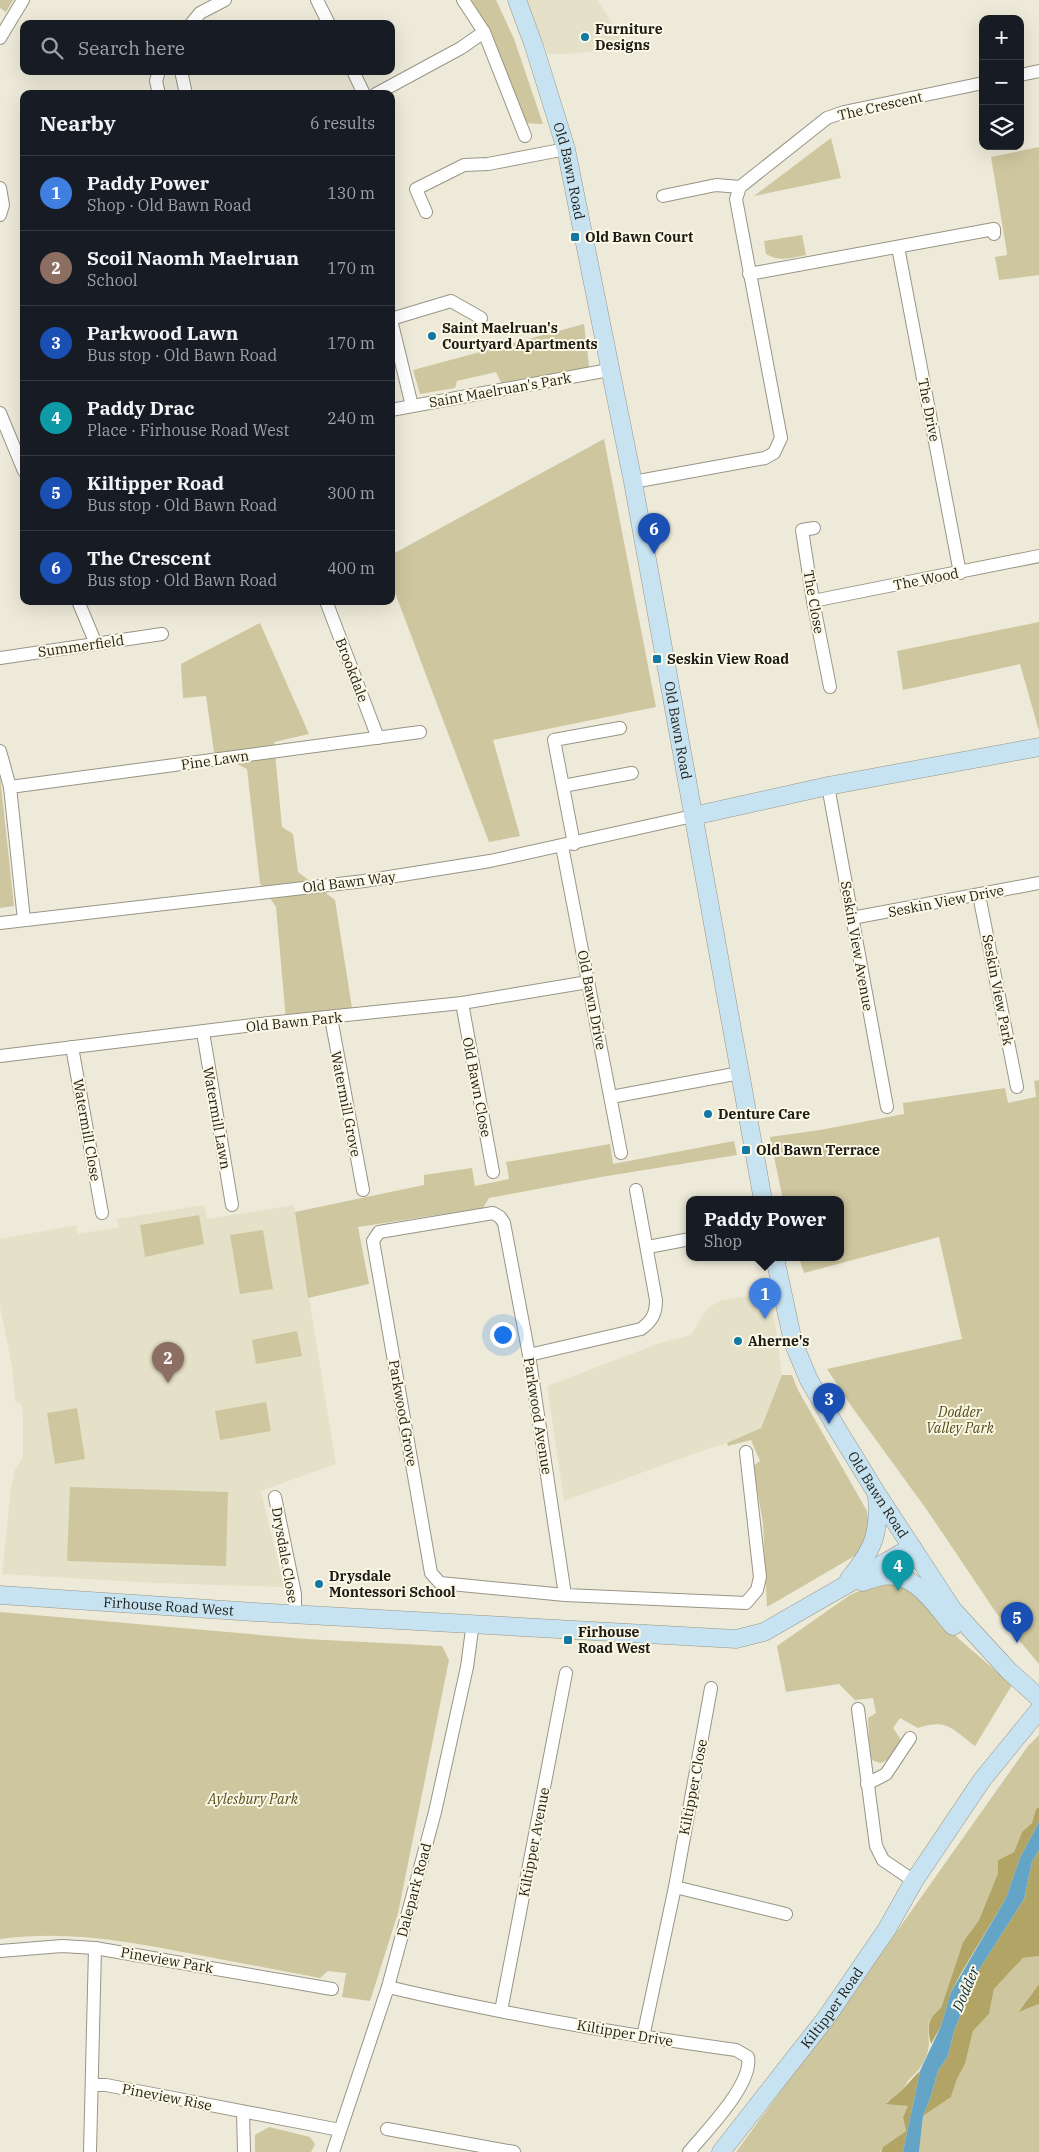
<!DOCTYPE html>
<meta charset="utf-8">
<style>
body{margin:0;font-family:"IBM Plex Serif",serif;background:#242831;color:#f1f3f6}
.controls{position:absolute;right:15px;top:15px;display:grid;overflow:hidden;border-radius:10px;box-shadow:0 5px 20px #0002}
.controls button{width:45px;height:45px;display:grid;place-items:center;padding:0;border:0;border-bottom:1px solid #363941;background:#171b24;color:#f1f3f6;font:25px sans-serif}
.you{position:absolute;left:502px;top:1334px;width:18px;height:18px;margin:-12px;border:4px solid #fff;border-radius:50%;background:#1a73e8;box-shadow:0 0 0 8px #1a73e833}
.badge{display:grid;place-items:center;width:32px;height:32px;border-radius:50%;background:#b45309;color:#fff;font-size:16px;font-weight:700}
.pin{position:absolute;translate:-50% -41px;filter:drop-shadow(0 1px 2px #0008)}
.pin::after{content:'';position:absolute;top:26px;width:18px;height:15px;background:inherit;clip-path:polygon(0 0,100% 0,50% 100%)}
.popup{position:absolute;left:686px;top:1196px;width:158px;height:65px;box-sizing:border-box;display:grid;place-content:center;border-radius:10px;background:#171b24;filter:drop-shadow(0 1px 4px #0005);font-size:16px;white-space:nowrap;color:#9ea1a6}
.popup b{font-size:19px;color:#f1f3f6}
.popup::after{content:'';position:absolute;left:50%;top:100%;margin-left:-10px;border:10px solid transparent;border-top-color:#171b24}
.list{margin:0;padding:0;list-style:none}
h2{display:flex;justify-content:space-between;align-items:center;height:65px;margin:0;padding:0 20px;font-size:21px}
h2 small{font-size:16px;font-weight:400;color:#9ea1a6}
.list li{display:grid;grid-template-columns:32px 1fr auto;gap:15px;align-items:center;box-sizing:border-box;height:75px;padding:0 20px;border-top:1px solid #363941}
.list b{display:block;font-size:19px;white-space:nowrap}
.list p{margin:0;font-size:16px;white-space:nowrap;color:#9ea1a6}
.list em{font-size:16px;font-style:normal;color:#9ea1a6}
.icon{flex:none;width:28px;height:28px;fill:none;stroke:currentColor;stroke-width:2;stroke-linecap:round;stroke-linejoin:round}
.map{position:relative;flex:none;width:1039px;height:2152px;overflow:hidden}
.search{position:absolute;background:#171b24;box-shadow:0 5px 20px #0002;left:20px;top:20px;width:375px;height:55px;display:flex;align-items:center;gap:12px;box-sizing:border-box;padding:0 18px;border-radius:10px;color:#9ea1a6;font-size:19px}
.panel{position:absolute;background:#171b24;box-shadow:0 5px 20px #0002;left:20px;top:90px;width:375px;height:515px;border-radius:10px}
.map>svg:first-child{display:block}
.built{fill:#e5e1c8}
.green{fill:#cec69e}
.forest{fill:#b1a465}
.water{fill:#63a4c7}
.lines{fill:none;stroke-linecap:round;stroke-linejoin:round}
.street-casing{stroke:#989586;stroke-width:14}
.secondary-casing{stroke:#989586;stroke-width:19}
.street{stroke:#fff;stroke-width:12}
.secondary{stroke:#c7e3f1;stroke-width:18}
.poi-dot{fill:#1279a4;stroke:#fbf8e6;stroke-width:2}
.labels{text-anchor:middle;stroke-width:4;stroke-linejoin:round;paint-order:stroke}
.poi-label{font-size:14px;font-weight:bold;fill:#1e1c16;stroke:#fbf8e6;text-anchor:start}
.street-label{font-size:14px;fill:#1e1c16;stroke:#fbf8e6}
.park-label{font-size:14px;font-style:italic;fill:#544a19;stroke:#fbf8e6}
.water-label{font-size:15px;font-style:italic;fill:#102e3e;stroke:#fbf8e6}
</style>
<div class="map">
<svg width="1039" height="2152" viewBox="0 0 1039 2152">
<rect width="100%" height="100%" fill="#edead9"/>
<!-- built -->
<g class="built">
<path d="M526,0H597L628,47L568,54H548Z"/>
<path d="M204,1205L207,1219L294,1205L336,1464L261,1491L284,1587L155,1583L2,1574L11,1488L14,1472L23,1457V1418L22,1405L15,1401L12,1366L0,1307V1239L76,1225L78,1234L119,1227L117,1219Z"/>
<path d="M771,1293L782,1375L760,1430L727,1443L713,1447L564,1501L547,1386L660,1343L691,1335L707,1309L721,1300Z"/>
</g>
<!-- green -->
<g class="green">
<path d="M0,0H13L6,12L0,8Z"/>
<path d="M464,0H496L514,39L543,124L521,123Z"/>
<path d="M831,138L841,178L754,196Z"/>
<path d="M1039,147V275L999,280L995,257L1007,255V253L991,157Z"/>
<path d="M802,235L806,255C791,258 780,262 766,254L764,241Z"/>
<path d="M584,324L590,374L504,389L496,372L457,381L455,388L420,394L413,370Z"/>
<path d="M604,439L656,707L493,740L520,836L489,842L391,582V555Z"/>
<path d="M1039,622V731L1020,664L903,690L897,651Z"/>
<path d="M260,623L309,734L274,742L282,827L293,834L298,872L335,900L352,1008L286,1020L276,907L260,883L247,769L214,752L206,696L183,698L181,664Z"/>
<path d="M0,776L14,906L0,908Z"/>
<path d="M1039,1080V1664L997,1614L927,1510L852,1407L827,1369L962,1339L939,1237L804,1273L799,1258H840V1200H783L770,1137L820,1130L904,1114L903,1103L1005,1088L1008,1103L1036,1097L1034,1081Z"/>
<path d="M734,1141L737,1155L601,1177L489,1198L483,1208L358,1227L369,1284L308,1298L295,1212L424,1185V1175L472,1168L475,1186L509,1179L506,1162L610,1144L613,1164Z"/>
<path d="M199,1215L204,1244L145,1257L140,1225Z"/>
<path d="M263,1230L273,1289L240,1294L230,1235Z"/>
<path d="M297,1331L302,1356L256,1364L252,1340Z"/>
<path d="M782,1375H792L798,1390L867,1511L870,1533L858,1554L767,1607L763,1523L753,1466L760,1461L751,1440L728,1446L727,1443L761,1428Z"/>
<path d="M266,1402L271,1431L220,1440L215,1411Z"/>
<path d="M77,1408L85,1459L55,1464L47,1413Z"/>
<path d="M70,1487L228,1492L226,1566L67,1561Z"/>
<path d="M881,1581L910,1587L959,1639L1012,1685L975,1746C953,1730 947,1718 918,1728L900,1718L893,1728L902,1741L892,1757L881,1763L874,1761L870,1757L868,1718L876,1713L873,1698L855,1700L839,1684L786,1692L777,1646L850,1595Z"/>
<path d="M0,1612L306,1639L442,1646L449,1660L398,1913L370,2001L342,1997L346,1973L328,1971L320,1978C278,1970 235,1962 193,1954C126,1941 68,1930 0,1939Z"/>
<path d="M1039,1735V1807L1036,1809L1032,1823L1022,1832L1014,1852L998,1860V1873L979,1920L963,1942L941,2008C918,2024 935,2036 926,2057C920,2071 917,2071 908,2081C906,2084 904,2088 901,2091C896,2095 891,2098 886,2103L908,2106L903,2117L906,2131L883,2147L880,2152H736L871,1968L1028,1746Z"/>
<path d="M1039,1956V1984L1018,2011L1039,2004V2152H919L923,2116L951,2097L957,2079L965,2064L973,2031L989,2014L994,1989L1023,1958Z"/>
<path d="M269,2127L310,2137L315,2144L311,2152H255V2135Z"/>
</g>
<!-- forest -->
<g class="forest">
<path d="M1039,1807V1822L1020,1858L1006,1898L960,1975L951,1992L941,2026L931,2044C927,2028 927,2018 941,2008L963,1942L979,1920L998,1873V1860L1014,1852L1022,1832L1032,1823L1036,1809Z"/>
<path d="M1039,1850V1956L1023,1958L994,1989L989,2014L973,2031L965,2064L957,2079L951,2097L923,2116L930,2099L938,2071L948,2056L954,2031L969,1995L980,1968L1024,1899L1032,1862Z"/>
<path d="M1039,1984V2004L1018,2012Z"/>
<path d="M920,2071L903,2152H881L883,2147L906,2131L903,2117L908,2106L886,2104C891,2098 897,2095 902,2090C909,2083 913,2077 920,2071Z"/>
</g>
<!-- water -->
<path class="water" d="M1039,1822V1850L1032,1862L1024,1899L980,1968L954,2031L948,2056L938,2071L930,2099L923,2116L919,2152H903L920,2071L941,2026L951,1992L1006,1898L1020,1858Z"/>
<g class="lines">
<defs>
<g id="street">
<path d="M317,0L329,24"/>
<path d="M463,0L484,32L525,136"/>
<path d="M191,24L200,13L225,0"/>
<path d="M0,38L23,0"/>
<path d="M181,71L186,94"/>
<path d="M353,71L364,94"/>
<path d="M1020,75L1039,71"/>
<path d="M159,94L156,81L159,71"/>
<path d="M376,94L461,48L484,32"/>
<path d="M0,188L3,205L0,215"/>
<path d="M663,196L716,185L740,187"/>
<path d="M426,212L416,189L464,165L488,164L566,149"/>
<path d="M898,247L960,573"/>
<path d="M749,274L994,229V234"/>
<path d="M391,319L451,301L481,318"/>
<path d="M391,320L412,406"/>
<path d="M391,410L609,370"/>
<path d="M0,413L24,471"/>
<path d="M633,482L765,458L774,453L781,438L736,199L740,187L827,118L844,112L983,83"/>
<path d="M814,528L802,530L813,601L830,687"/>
<path d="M78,601L96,644"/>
<path d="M326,601L378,738"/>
<path d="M813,601L1039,556"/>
<path d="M0,658L162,634"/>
<path d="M0,751L10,787L24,920"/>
<path d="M563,786L632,773"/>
<path d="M828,786L887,1107"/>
<path d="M10,787L420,732"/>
<path d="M574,844L554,740L620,728"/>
<path d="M562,846L621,1153"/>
<path d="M979,895L1017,1087"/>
<path d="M852,918L1039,883"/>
<path d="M0,923L364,881L490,861L693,816"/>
<path d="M462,1003L493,1172"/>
<path d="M331,1018L363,1190"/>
<path d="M203,1032L232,1205"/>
<path d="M72,1047L102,1213"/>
<path d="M0,1056L269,1023L462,1003L588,982"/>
<path d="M611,1097L740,1073"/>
<path d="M648,1247L690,1239"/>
<path d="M529,1355L641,1329C652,1321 656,1314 656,1300L636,1190"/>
<path d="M275,1497L295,1594V1613"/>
<path d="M565,1595L529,1355L504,1223L500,1217L493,1213L379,1232L373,1241L431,1573L440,1583L565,1595L746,1603L757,1590L760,1577L746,1452"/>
<path d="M858,1709L876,1846L883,1860L914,1881"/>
<path d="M867,1784L886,1774L910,1738"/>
<path d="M675,1887L786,1914"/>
<path d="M0,1951L62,1946L95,1948L332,1989"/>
<path d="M388,1987C503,2014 619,2034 736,2050L748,2057C753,2084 707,2130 689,2152"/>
<path d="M501,2011L566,1673"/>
<path d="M643,2037L675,1887L711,1688"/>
<path d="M92,2085H106L340,2130"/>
<path d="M243,2112L244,2152"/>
<path d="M387,2129L514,2152"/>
<path d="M90,2152L95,1948"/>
<path d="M333,2152L388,1987L435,1812L467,1667L473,1622"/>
</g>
<g id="secondary">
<path id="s1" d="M517,0L534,46L566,149L633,482L763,1200"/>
<path d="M693,816L828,786L1039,747"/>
<path id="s2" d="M775,1258L793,1342L809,1380L836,1427L877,1494L953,1610L1008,1670L1039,1698"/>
<path d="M849,1579C873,1550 880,1534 877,1496"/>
<path d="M863,1582C869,1580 876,1577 882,1576C915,1571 935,1605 953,1626"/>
<path id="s3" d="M0,1595L254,1612L736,1639L764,1632L912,1547"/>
<path id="s4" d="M721,2152L826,2018L887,1929L914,1881L982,1780L1039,1710"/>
</g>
</defs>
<!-- street casing -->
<use href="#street" class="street-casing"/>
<!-- secondary casing -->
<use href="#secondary" class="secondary-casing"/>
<!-- street -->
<use href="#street" class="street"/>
<!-- secondary -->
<use href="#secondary" class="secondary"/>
</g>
<!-- markers -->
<g class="poi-dot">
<circle cx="585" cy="37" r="5"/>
<rect x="570" y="232" width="10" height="10" rx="2.5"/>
<circle cx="432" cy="336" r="5"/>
<rect x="652" y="654" width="10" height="10" rx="2.5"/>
<circle cx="708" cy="1114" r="5"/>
<rect x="741" y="1145" width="10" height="10" rx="2.5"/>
<circle cx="738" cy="1341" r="5"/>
<circle cx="319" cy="1584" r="5"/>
<rect x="563" y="1635" width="10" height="10" rx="2.5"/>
</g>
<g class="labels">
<!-- poi labels -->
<g class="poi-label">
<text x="595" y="34">Furniture<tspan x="595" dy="16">Designs</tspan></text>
<text x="585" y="242">Old Bawn Court</text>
<text x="442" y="333">Saint Maelruan's<tspan x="442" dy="16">Courtyard Apartments</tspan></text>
<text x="667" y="664">Seskin View Road</text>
<text x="718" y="1119">Denture Care</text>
<text x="756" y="1155">Old Bawn Terrace</text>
<text x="748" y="1346">Aherne's</text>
<text x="329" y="1581">Drysdale<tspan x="329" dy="16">Montessori School</tspan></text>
<text x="578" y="1637">Firhouse<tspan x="578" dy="16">Road West</tspan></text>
</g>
<!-- street labels -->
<g class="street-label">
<text transform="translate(880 106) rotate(-13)" y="5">The Crescent</text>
<text dy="5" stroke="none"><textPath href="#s1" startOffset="179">Old Bawn Road</textPath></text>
<text transform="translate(500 390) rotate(-10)" y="5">Saint Maelruan's Park</text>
<text transform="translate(929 410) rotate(79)" y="5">The Drive</text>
<text transform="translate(926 579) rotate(-11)" y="5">The Wood</text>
<text transform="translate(814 602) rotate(80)" y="5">The Close</text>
<text transform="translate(81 646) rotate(-8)" y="5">Summerfield</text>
<text transform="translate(352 670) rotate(69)" y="5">Brookdale</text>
<text dy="5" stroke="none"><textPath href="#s1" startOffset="749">Old Bawn Road</textPath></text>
<text transform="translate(215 760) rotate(-8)" y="5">Pine Lawn</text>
<text transform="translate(349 882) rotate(-7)" y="5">Old Bawn Way</text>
<text transform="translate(946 901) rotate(-11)" y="5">Seskin View Drive</text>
<text transform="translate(857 946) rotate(80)" y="5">Seskin View Avenue</text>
<text transform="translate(998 990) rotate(79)" y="5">Seskin View Park</text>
<text transform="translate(592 1000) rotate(79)" y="5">Old Bawn Drive</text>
<text transform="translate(294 1022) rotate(-6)" y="5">Old Bawn Park</text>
<text transform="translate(477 1087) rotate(79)" y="5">Old Bawn Close</text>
<text transform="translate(346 1104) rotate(79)" y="5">Watermill Grove</text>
<text transform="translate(217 1118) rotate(80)" y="5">Watermill Lawn</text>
<text transform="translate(87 1130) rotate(80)" y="5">Watermill Close</text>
<text transform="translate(403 1413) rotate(80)" y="5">Parkwood Grove</text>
<text transform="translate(538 1416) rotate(81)" y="5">Parkwood Avenue</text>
<text dy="5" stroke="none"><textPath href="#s2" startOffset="261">Old Bawn Road</textPath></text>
<text transform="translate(285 1555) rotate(80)" y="5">Drysdale Close</text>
<text dy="5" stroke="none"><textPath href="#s3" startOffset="169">Firhouse Road West</textPath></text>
<text transform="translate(693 1787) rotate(-79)" y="5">Kiltipper Close</text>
<text transform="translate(534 1842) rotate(-79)" y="5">Kiltipper Avenue</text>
<text transform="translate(414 1890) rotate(-75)" y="5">Dalepark Road</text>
<text transform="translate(167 1960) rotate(10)" y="5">Pineview Park</text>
<text dy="5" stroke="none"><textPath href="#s4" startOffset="182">Kiltipper Road</textPath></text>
<text transform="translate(625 2033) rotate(10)" y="5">Kiltipper Drive</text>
<text transform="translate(167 2097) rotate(11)" y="5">Pineview Rise</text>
</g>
<!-- park labels -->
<g class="park-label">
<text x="960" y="1417">Dodder<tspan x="960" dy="16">Valley Park</tspan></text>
<text x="253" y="1804">Aylesbury Park</text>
</g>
<!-- water labels -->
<g class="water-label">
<text transform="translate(966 1989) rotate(-67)" y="5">Dodder</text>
</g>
</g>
</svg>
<div class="controls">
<button>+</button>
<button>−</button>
<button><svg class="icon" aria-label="layers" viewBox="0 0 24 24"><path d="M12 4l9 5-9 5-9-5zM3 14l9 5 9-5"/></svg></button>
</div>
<div class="you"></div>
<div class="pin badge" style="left:765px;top:1319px;background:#3f7fe0">1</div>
<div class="popup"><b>Paddy Power</b>Shop</div>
<div class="pin badge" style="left:168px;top:1383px;background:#8d6e63">2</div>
<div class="pin badge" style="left:829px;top:1424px;background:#1a4fb4">3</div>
<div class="pin badge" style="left:898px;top:1591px;background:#0f9aa8">4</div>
<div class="pin badge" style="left:1017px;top:1643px;background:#1a4fb4">5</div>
<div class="pin badge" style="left:654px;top:554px;background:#1a4fb4">6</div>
<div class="search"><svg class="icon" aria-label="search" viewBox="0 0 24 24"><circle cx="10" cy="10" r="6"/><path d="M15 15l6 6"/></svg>Search here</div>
<section class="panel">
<h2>Nearby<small>6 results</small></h2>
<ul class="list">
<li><span class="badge" style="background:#3f7fe0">1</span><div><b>Paddy Power</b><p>Shop · Old Bawn Road</p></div><em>130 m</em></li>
<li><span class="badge" style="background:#8d6e63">2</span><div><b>Scoil Naomh Maelruan</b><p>School</p></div><em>170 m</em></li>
<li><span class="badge" style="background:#1a4fb4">3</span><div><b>Parkwood Lawn</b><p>Bus stop · Old Bawn Road</p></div><em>170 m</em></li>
<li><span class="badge" style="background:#0f9aa8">4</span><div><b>Paddy Drac</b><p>Place · Firhouse Road West</p></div><em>240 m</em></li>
<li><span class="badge" style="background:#1a4fb4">5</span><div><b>Kiltipper Road</b><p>Bus stop · Old Bawn Road</p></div><em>300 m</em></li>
<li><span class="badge" style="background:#1a4fb4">6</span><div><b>The Crescent</b><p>Bus stop · Old Bawn Road</p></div><em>400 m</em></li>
</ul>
</section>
</div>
